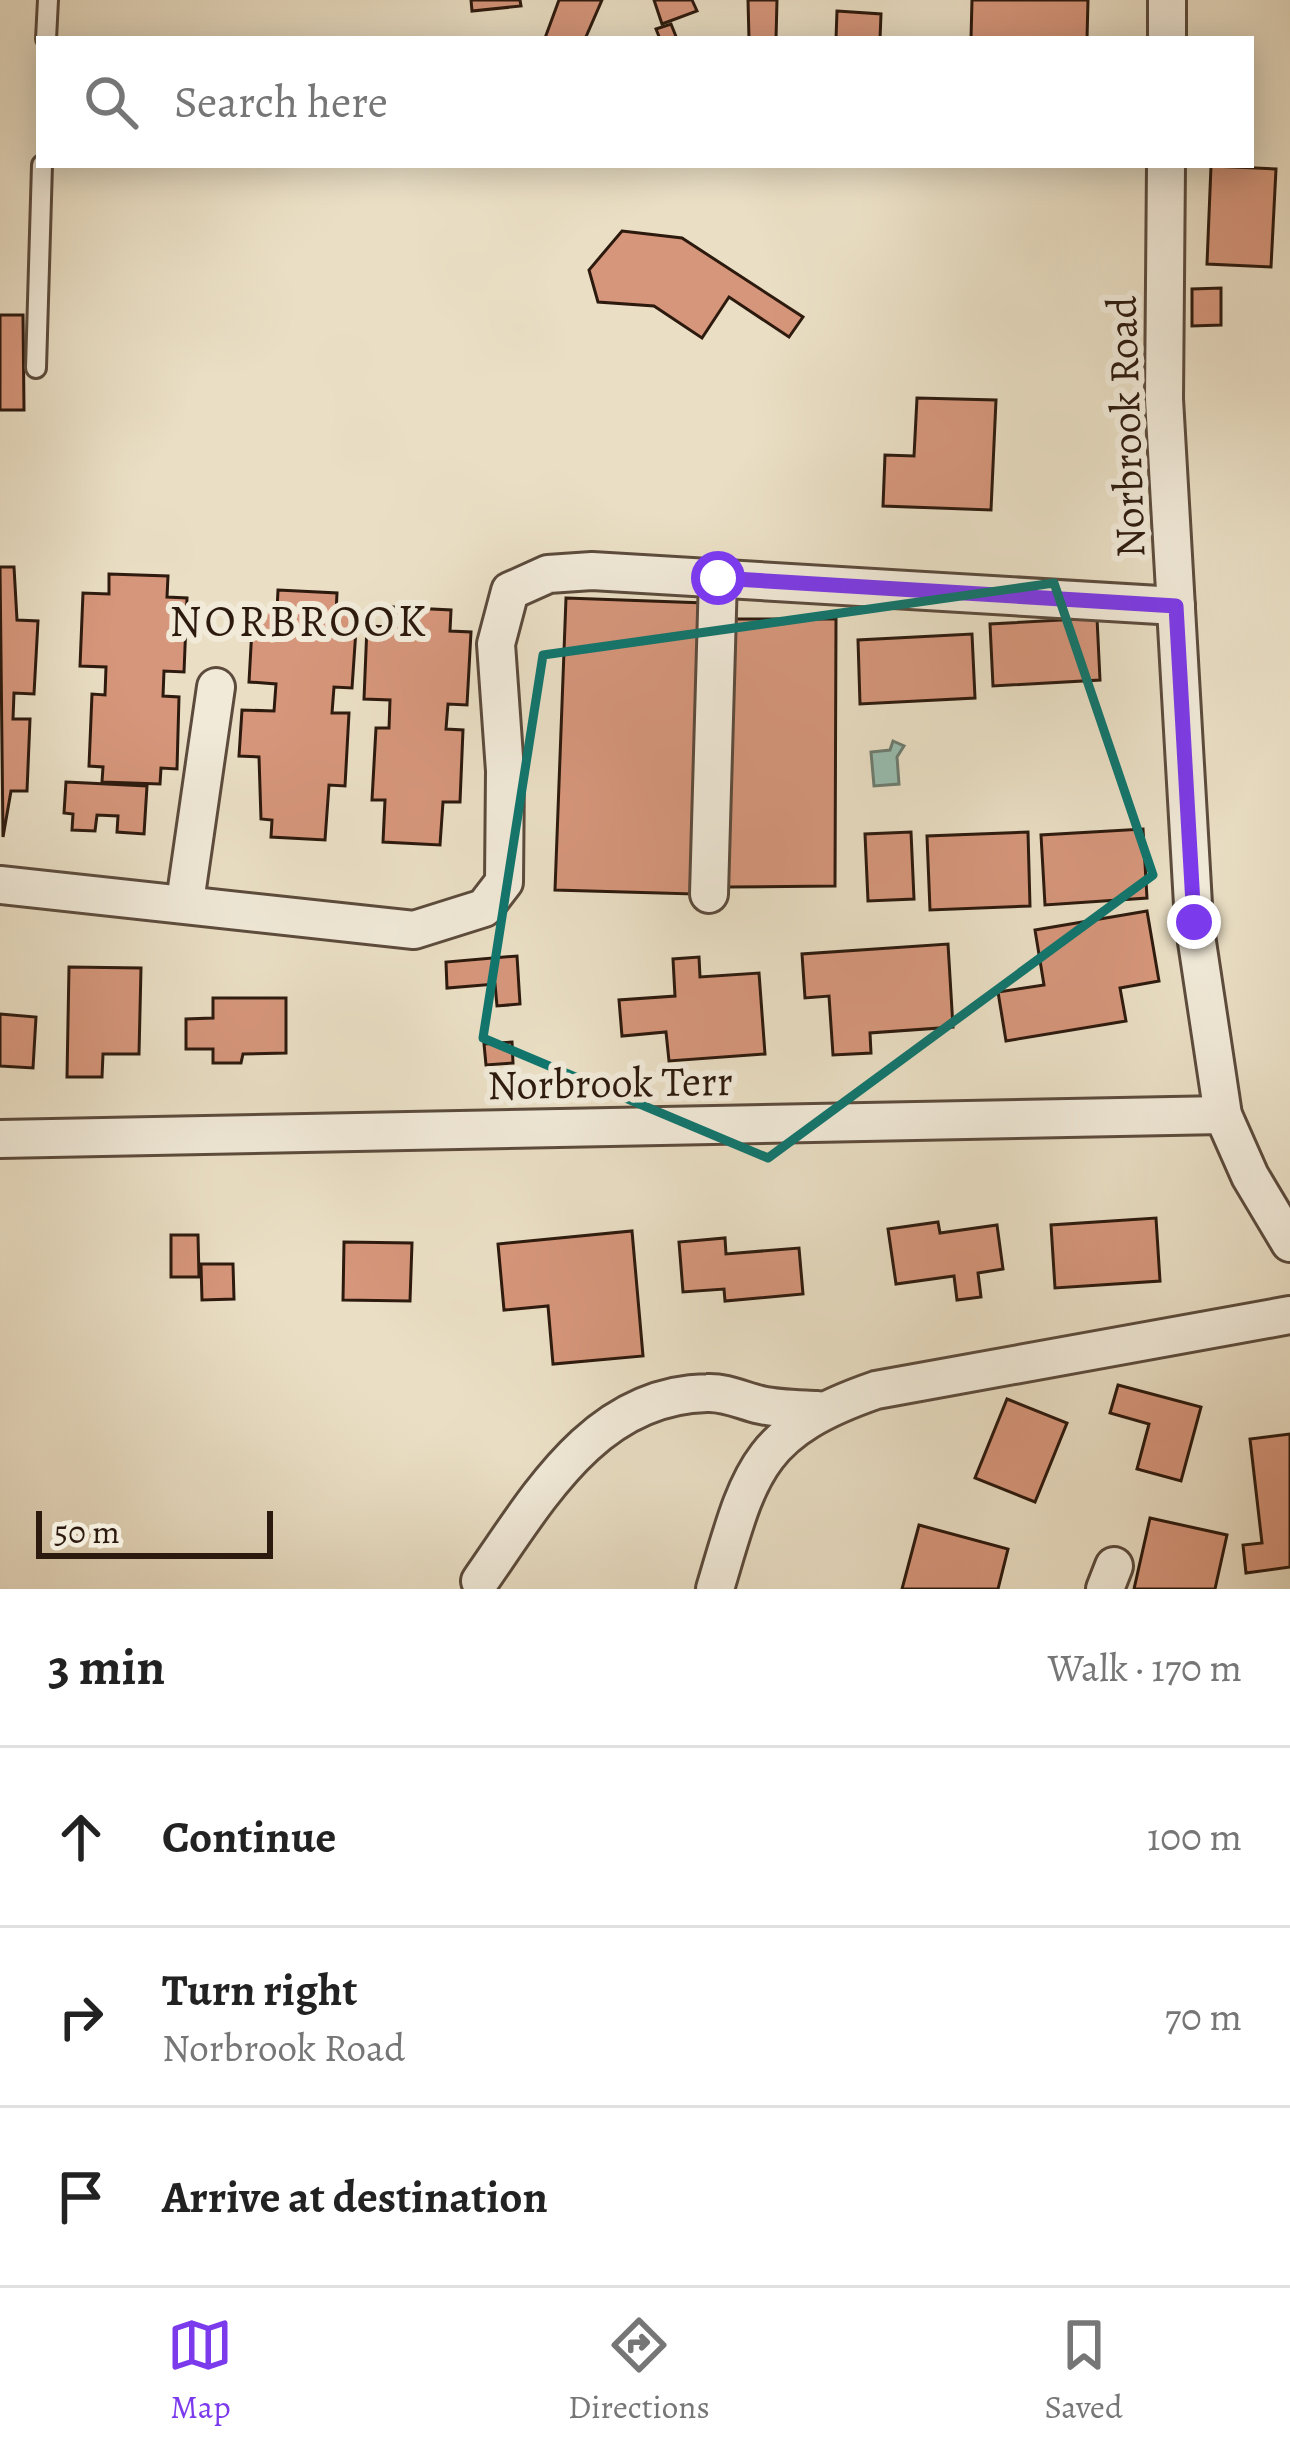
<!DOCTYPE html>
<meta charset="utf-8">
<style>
body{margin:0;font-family:Alegreya,serif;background:#f6f6f6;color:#222}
.scale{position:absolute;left:36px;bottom:30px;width:237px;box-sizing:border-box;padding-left:12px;border:6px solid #2d1a0e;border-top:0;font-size:33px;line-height:42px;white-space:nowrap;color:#2d1a0e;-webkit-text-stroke:9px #f1ead9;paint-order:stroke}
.stop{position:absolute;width:36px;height:36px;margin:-27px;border:9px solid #7c3aed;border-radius:50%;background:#fff}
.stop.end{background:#7c3aed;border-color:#fff;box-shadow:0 3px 12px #0008}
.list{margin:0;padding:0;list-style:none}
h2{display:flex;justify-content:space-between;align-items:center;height:156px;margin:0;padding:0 48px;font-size:51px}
h2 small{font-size:39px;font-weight:400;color:#767676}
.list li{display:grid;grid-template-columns:78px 1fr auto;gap:36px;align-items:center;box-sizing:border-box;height:180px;padding:0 48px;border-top:3px solid #e0e0e0}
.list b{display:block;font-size:45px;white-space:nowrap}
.list p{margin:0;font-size:39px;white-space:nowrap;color:#767676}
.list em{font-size:39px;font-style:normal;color:#767676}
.icon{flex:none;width:66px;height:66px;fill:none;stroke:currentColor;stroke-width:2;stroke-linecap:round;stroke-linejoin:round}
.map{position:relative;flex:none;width:1290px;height:1589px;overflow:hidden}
.search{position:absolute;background:#fff;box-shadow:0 6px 30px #0003;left:36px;right:36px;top:36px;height:132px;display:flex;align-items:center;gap:30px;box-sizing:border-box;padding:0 42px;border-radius:0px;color:#767676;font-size:45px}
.sheet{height:696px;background:#fff}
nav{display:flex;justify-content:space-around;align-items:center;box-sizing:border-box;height:168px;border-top:3px solid #e0e0e0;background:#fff;font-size:33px;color:#767676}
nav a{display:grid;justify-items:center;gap:6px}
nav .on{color:#7c3aed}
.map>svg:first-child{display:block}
.water{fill:#98bdaf;stroke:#6d7c6f;stroke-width:3}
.building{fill:#d6967b;stroke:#2d1a0e;stroke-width:3}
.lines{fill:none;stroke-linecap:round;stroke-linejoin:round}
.lane-casing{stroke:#5c4b3c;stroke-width:24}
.street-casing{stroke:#5c4b3c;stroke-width:42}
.lane{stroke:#f1ead9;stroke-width:18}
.street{stroke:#f1ead9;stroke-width:36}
.route{stroke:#7c3aed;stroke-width:15}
.marked{fill:none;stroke:#0f766e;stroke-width:9;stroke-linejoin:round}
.labels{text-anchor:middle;stroke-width:12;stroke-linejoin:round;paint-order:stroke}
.street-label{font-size:42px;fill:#2d1a0e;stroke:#f1ead9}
.neighbourhood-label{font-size:45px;letter-spacing:3px;fill:#2d1a0e;stroke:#f1ead9}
</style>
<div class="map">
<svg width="1290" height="1589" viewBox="0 0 1290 1589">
<rect width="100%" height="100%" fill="#eadfc5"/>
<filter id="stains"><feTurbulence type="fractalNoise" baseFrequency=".00167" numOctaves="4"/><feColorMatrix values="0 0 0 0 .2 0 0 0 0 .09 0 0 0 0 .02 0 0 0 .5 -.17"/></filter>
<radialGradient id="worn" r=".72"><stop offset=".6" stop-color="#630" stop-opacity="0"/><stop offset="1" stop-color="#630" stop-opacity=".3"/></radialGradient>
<!-- water -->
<path class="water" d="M893,741L904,746L897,757L899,784L874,786L871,752L890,750Z"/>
<!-- building -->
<g class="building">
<path d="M471,0H520L521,6L472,11Z"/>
<path d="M559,0H602L585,39L545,38Z"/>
<path d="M654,0H692L697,11L662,24Z"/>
<path d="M748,0H777L776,39H749Z"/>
<path d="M972,0H1088L1087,39H971Z"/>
<path d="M837,11L881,14L880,39H836Z"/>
<path d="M671,24L677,39H660L656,29Z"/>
<path d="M1211,166L1276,169L1271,267L1207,264Z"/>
<path d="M622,231L682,238L803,317L789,337L729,297L702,338L654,306L598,302L589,270Z"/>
<path d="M1221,288V325L1192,326V289Z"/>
<path d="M0,315H23L24,410H0Z"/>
<path d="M917,398L996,400L991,510L883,506L885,455L914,456Z"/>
<path d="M0,567H14L17,620L38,621L34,694L14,693L13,719H30L27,791H11L3,837Z"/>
<path d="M109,574L168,576L167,597L187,598L184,672L164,671L163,696L179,697L177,769L161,768L160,784L102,782L103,767L89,766L92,694L105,695L106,667L80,666L83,593L109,594Z"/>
<path d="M278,590L337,593L336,614L357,615L352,688L334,687L332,713H349L345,786L329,785L325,840L271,837L272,820L261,819L259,757L239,756L242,710L274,711L276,684L249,682L253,610L277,611Z"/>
<path d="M566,598L705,603L694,894L555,890Z"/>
<path d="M393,607L451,610L450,631L471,632L467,705L448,704L446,729L463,730L460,802H443L440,845L383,842L385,800H372L376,728H389L390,700L364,699L367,626L392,627Z"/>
<path d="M1097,618L1100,680L993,686L990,624Z"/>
<path d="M729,619H836L835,886L728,887Z"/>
<path d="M972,634L975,698L860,704L858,640Z"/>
<path d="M66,782L147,786L144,834L117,832L118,816L97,815L95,831L72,830L73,814L64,813Z"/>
<path d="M1143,829L1147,898L1045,905L1041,835Z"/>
<path d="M911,832L914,899L868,901L865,834Z"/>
<path d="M1028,832L1030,906L930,910L927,836Z"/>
<path d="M1147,911L1159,981L1120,988L1126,1021L1006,1041L998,992L1044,985L1035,930Z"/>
<path d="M948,944L953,1027L870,1033L871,1053L833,1055L829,996L805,998L802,954Z"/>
<path d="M517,956L520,1004L497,1006L495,984L447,988L446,962Z"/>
<path d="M699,957L700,977L759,973L765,1054L669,1061L666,1032L622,1036L619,1000L675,996L673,959Z"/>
<path d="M69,967L141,968L139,1054H103L102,1077H67Z"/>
<path d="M213,998H286V1053L243,1054L241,1063H213V1049H186V1019L213,1018Z"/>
<path d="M0,1014L36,1017L33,1068L0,1066Z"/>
<path d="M512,1042L513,1063L486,1065L484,1044Z"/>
<path d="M1156,1218L1160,1281L1055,1288L1051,1225Z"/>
<path d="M938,1222L940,1233L997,1225L1003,1269L978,1273L981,1297L957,1300L954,1276L896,1284L888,1229Z"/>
<path d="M632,1231L643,1356L553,1364L548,1306L504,1310L498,1244Z"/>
<path d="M171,1235H198L199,1277H171Z"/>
<path d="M725,1238L726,1254L799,1248L803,1294L725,1301L724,1289L683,1292L679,1242Z"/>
<path d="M344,1242L412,1243L410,1301L343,1300Z"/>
<path d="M201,1264H233L234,1299L202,1300Z"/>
<path d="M1118,1385L1201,1407L1181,1481L1137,1469L1149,1424L1110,1413Z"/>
<path d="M1007,1399L1067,1423L1035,1502L975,1478Z"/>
<path d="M1290,1434V1567L1246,1573L1243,1545L1262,1543L1250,1439Z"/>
<path d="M1150,1518L1227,1535L1215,1589H1134Z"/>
<path d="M919,1525L1008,1549L998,1589H902Z"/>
</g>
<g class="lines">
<defs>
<g id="lane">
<path d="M46,39L48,0"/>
<path d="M36,368L42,165"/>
</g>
<g id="street">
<path d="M1167,39V0"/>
<path d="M1166,165L1164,399L1194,922L1223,1115L1250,1176L1290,1243"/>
<path d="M0,885L414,930L484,908L504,882L505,771L496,644L510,591L548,574L592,571L1176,606"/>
<path d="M709,894L718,577"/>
<path d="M185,902L216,687"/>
<path d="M0,1139L1223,1115"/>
<path d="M480,1581C537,1500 594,1395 707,1393C726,1392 743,1401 761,1405C779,1409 799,1409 817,1410"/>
<path d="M715,1589C750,1472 755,1432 876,1390L1290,1315"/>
<path d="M1105,1589L1114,1566"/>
</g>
</defs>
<!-- lane casing -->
<use href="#lane" class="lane-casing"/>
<!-- street casing -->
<use href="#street" class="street-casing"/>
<!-- lane -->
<use href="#lane" class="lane"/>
<!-- street -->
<use href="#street" class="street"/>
</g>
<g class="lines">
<!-- route -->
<path class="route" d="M718,578L1176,606L1194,922"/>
</g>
<!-- marked area -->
<path class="marked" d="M1054,583L1153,875L768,1158L483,1038L543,655Z"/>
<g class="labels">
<!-- street labels -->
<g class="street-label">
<text transform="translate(1125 427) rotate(-92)" y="15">Norbrook Road</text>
<text transform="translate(610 1082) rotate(-1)" y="15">Norbrook Terr</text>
</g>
<!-- neighbourhood labels -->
<g class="neighbourhood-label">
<text x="299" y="636">NORBROOK</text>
</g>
</g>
<rect width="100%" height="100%" filter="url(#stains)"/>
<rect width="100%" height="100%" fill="url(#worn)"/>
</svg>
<div class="scale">50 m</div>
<div class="stop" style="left:718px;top:578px"></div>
<div class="stop end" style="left:1194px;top:922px"></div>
<div class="search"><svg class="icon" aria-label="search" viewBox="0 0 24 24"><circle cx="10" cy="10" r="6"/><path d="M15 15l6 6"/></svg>Search here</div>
</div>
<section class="sheet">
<h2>3 min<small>Walk · 170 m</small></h2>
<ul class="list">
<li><svg class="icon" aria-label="ahead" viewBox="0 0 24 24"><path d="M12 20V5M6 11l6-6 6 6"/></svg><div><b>Continue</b></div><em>100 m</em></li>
<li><svg class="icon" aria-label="right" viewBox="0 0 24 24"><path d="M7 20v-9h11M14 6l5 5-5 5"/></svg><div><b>Turn right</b><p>Norbrook Road</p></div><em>70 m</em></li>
<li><svg class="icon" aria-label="arrive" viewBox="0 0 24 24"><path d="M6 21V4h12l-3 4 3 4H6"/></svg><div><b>Arrive at destination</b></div></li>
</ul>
</section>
<nav>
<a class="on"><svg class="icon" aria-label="map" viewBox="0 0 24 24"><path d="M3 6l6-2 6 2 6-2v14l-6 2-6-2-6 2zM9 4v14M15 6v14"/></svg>Map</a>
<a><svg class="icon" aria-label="directions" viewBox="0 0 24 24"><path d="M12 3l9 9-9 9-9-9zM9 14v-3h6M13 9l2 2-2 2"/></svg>Directions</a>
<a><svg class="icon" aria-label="saved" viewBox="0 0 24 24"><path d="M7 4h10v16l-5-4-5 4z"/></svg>Saved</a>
</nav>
